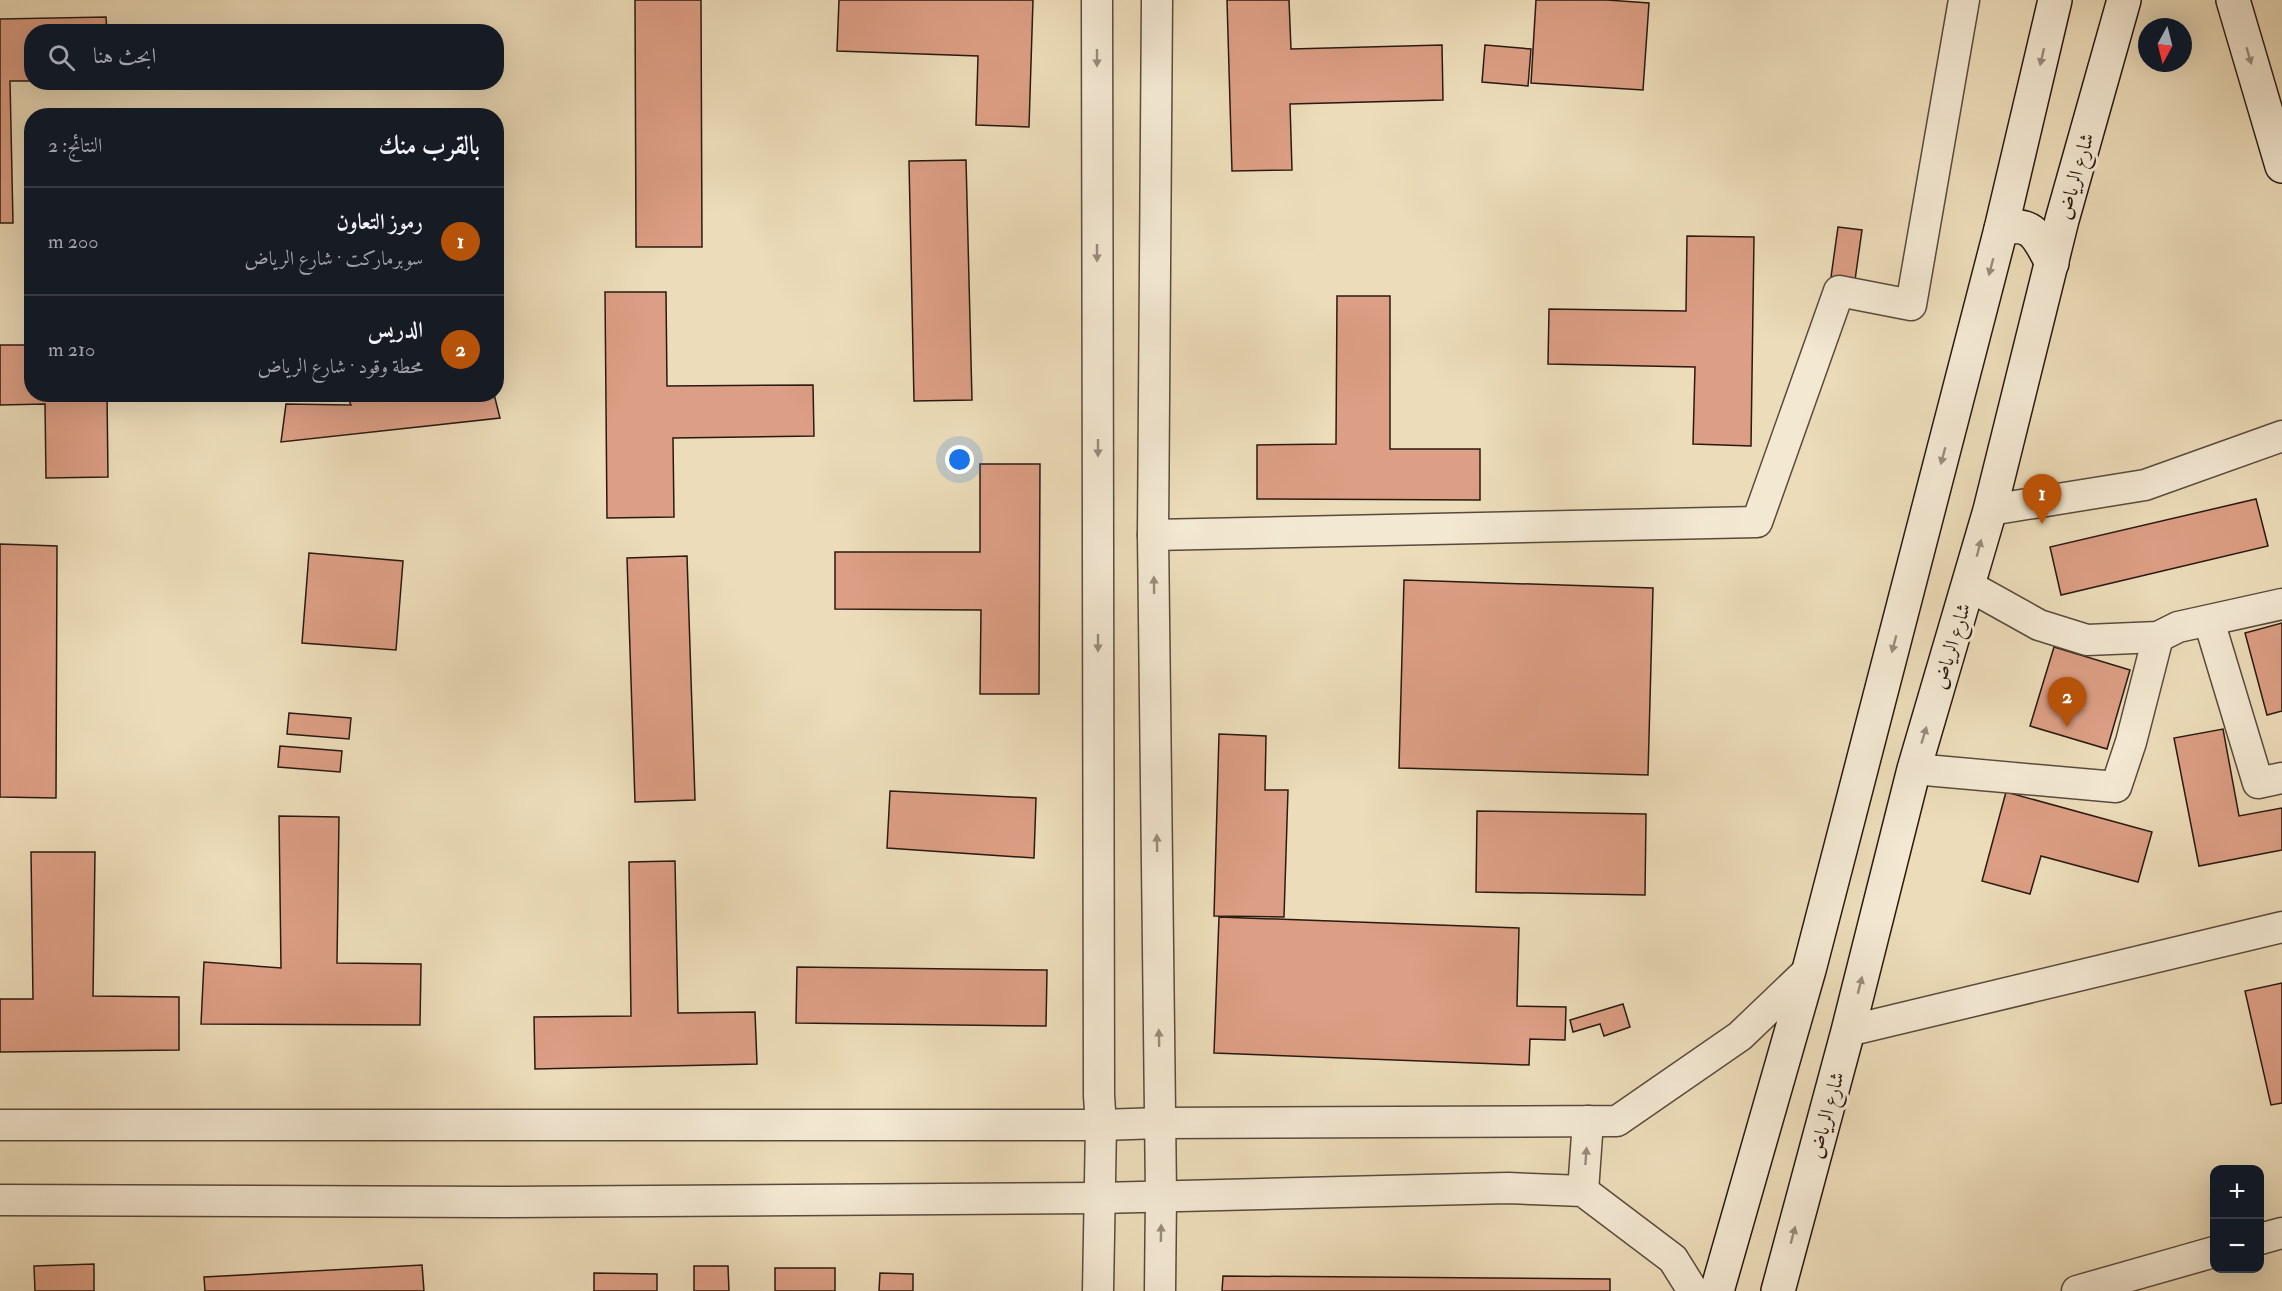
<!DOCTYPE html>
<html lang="ar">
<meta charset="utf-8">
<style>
body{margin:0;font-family:"IM FELL Double Pica",Amiri,serif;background:#242831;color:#f1f3f6;direction:rtl}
.controls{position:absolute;right:18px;bottom:18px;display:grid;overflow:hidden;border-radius:12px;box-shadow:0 6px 24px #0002}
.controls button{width:54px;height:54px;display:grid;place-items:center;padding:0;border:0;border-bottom:2px solid #363941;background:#171b24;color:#f1f3f6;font:30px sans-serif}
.compass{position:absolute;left:2138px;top:18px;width:54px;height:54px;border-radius:50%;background:#171b24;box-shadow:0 6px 24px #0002;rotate:187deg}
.you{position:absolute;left:960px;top:460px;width:21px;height:21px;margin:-15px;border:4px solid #fff;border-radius:50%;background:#1a73e8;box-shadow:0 0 0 9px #1a73e833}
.badge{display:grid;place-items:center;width:39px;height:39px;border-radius:50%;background:#b45309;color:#fff;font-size:20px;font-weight:700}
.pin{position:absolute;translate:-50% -50px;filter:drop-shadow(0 2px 3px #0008)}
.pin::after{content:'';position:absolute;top:32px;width:21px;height:18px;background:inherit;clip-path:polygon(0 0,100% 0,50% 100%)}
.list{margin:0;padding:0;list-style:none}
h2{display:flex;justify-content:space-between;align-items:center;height:78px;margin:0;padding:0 24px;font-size:26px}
h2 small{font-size:20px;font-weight:400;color:#9ea1a6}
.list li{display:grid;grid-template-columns:39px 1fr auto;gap:18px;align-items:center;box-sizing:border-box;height:108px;padding:0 24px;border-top:2px solid #363941}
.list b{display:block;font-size:22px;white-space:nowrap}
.list p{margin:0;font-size:20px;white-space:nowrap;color:#9ea1a6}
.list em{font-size:20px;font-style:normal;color:#9ea1a6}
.icon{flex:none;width:33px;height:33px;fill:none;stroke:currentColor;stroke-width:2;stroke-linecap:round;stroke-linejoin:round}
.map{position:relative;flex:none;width:2282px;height:1291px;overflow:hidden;direction:ltr}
.search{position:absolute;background:#171b24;box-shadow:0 6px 24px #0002;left:24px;top:24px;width:480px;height:66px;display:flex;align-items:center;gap:15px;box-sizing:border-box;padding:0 21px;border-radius:24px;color:#9ea1a6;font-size:22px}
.panel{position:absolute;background:#171b24;box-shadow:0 6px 24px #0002;left:24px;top:108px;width:480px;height:294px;border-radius:24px;direction:rtl}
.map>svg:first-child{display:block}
.building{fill:#dc9e84;stroke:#2a1a12;stroke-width:1.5}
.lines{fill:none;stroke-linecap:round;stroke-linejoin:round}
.street-casing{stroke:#5a4a3c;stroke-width:33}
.secondary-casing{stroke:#2a1a12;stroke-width:36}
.street{stroke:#f3e8d2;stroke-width:30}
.secondary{stroke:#f3e8d2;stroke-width:33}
.oneway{fill:#998b7c}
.labels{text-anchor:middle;stroke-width:6;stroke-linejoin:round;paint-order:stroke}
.street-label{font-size:20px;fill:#2a1a12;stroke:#f3e8d2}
</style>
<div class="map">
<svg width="2282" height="1291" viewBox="0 0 2282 1291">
<rect width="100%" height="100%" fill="#ecdcb9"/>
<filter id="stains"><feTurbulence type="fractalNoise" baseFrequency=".00333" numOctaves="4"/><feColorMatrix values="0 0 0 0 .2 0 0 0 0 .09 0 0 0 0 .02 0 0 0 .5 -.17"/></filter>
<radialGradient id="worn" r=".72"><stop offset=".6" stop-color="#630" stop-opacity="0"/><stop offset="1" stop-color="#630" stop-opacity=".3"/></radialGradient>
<!-- building -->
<g class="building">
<path d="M635,0H701L702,247H636Z"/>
<path d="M839,0H1033L1029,127L976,125L978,56L837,51Z"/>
<path d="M1227,0H1289L1291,49L1442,45L1443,100L1290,104L1292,170L1232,171Z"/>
<path d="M1536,0H1607L1649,3L1643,90L1531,83Z"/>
<path d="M106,17L107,32H32V81H10L13,223H0V19Z"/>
<path d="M1485,45L1531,49L1528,86L1482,82Z"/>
<path d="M966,160L972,400L914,401L909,161Z"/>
<path d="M1838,227L1862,230L1855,280L1831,277Z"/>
<path d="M1687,236L1754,237L1751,446L1693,444L1695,367L1548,364L1549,309L1686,311Z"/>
<path d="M605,292H666L667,386L813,385L814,436L673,438L674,517L607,518Z"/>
<path d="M1337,296H1390V449H1480V500L1257,499V445L1336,444Z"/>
<path d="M0,345H32V394H107L108,477L46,478L45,404L0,405Z"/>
<path d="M346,394H494L500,418L281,442L286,404L351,405Z"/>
<path d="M980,464H1040L1039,694H980L981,610L835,609V552H980Z"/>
<path d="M2256,499L2268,546L2061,595L2050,547Z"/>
<path d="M0,544L57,546L56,798L0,797Z"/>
<path d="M309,553L403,561L396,650L302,643Z"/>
<path d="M687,556L695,800L635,802L627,558Z"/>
<path d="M1404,580L1653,588L1648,775L1399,768Z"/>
<path d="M2282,623V711L2267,715L2245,633Z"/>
<path d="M2054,647L2130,670L2107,749L2030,726Z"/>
<path d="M289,713L351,718L349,739L287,734Z"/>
<path d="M2223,729L2239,816L2282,808V850L2199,866L2174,738Z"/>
<path d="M1219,734L1266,736L1265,790H1288L1284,917L1214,916Z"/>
<path d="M280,746L342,751L340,772L278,767Z"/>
<path d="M890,791L1036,798L1034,858L887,848Z"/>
<path d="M2006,792L2152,832L2138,882L2041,856L2030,894L1982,881Z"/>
<path d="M1477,811L1646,814L1645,895L1476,892Z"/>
<path d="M279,816L339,817L337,963L421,964L420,1025L201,1024L204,962L281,968Z"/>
<path d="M31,852H95L93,996L179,997V1050L0,1052V999H33Z"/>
<path d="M675,861L678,1013L755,1012L757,1064L535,1069L534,1017L631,1016L629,862Z"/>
<path d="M1219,917L1519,928L1517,1006L1566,1007L1565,1040L1530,1039L1529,1065L1214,1053Z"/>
<path d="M797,967L1047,970L1046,1026L796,1023Z"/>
<path d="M2282,983V1103L2271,1105L2245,991Z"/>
<path d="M1623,1004L1630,1027L1604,1036L1600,1024L1573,1032L1570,1020Z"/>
<path d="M94,1264V1291H35L34,1266Z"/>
<path d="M422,1265L424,1291H205L204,1277Z"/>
<path d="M694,1266H728L729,1291H694Z"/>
<rect x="775" y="1268" width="60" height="23"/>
<path d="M594,1273L657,1274V1291H594Z"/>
<path d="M880,1273L913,1274V1291H879Z"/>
<path d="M1223,1276L1610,1279V1291H1222Z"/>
</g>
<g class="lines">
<defs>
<g id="street">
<path d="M1097,0L1099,1096L1101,1125L1098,1291"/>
<path d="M1157,0L1153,535L1161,1195L1160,1291"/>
<path d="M1990,510L2145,485L2282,436"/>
<path d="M1153,535L1757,522L1839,291L1911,305L1964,0"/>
<path d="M1969,586L2039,625L2087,640L2158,637L2178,627L2282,604"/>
<path d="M2209,621L2258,783L2282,778"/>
<path d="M1914,769L2116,787L2131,742L2158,637"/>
<path d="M1848,1031L2282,927"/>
<path d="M0,1125H1101L1160,1123L1617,1121L1740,1036L1809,970"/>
<path d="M1583,1191L1588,1121"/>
<path d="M0,1200L496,1202L1099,1198L1508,1188L1583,1191L1673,1259L1693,1291"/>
<path d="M2260,1239L2282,1233"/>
<path d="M2077,1291L2214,1252"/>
</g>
<g id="secondary">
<path d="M2233,0L2282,166"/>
<path d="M2001,229C2034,220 2038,238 2052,263"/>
<path d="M1717,1291L1809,970L2001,229L2055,0"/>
<path d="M1778,1291L1848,1031L1914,769L1990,510L2062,220L2124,0"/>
</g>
</defs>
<!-- street casing -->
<use href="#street" class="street-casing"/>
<!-- secondary casing -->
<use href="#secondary" class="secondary-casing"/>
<!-- street -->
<use href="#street" class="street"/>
<!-- secondary -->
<use href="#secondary" class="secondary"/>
</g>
<!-- one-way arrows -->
<defs><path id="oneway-solid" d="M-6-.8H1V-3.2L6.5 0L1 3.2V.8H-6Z" transform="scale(1.5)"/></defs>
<g class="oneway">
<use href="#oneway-solid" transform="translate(2249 56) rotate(74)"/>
<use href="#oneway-solid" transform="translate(2042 57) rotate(103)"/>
<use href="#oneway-solid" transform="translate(1097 58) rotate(90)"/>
<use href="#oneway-solid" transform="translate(1097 253) rotate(90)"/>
<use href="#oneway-solid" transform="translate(1991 267) rotate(105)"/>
<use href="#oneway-solid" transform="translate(1098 448) rotate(90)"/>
<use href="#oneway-solid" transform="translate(1943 456) rotate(105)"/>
<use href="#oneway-solid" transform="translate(1979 548) rotate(-75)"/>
<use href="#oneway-solid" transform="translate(1154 585) rotate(-91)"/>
<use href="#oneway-solid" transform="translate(1098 643) rotate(90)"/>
<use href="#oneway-solid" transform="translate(1894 644) rotate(105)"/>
<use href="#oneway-solid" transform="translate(1924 735) rotate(-73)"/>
<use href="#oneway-solid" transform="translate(1157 843) rotate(-91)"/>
<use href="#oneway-solid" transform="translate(1860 985) rotate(-76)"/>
<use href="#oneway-solid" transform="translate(1159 1038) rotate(-91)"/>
<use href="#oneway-solid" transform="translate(1586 1156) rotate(-86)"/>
<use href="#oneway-solid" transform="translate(1161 1233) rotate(-89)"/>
<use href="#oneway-solid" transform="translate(1793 1235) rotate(-75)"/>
</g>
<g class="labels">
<!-- street labels -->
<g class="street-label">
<text transform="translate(2075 176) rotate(-74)" y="7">شارع الرياض</text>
<text transform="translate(1951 646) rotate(-73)" y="7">شارع الرياض</text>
<text transform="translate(1826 1115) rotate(-75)" y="7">شارع الرياض</text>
</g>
</g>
<rect width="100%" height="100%" filter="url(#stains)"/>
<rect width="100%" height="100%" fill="url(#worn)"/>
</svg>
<div class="controls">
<button>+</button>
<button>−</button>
</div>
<svg class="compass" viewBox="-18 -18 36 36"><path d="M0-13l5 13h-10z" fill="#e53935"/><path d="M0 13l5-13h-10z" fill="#9ea1a6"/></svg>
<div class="you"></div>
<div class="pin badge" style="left:2042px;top:524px">1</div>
<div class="pin badge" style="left:2067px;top:727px">2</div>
<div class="search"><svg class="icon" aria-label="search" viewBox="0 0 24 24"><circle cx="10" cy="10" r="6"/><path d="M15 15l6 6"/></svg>ابحث هنا</div>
<section class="panel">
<h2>بالقرب منك<small>النتائج: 2</small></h2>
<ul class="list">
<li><span class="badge">1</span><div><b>رموز التعاون</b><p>سوبرماركت · شارع الرياض</p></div><em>200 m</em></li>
<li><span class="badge">2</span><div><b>الدريس</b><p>محطة وقود · شارع الرياض</p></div><em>210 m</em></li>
</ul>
</section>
</div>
